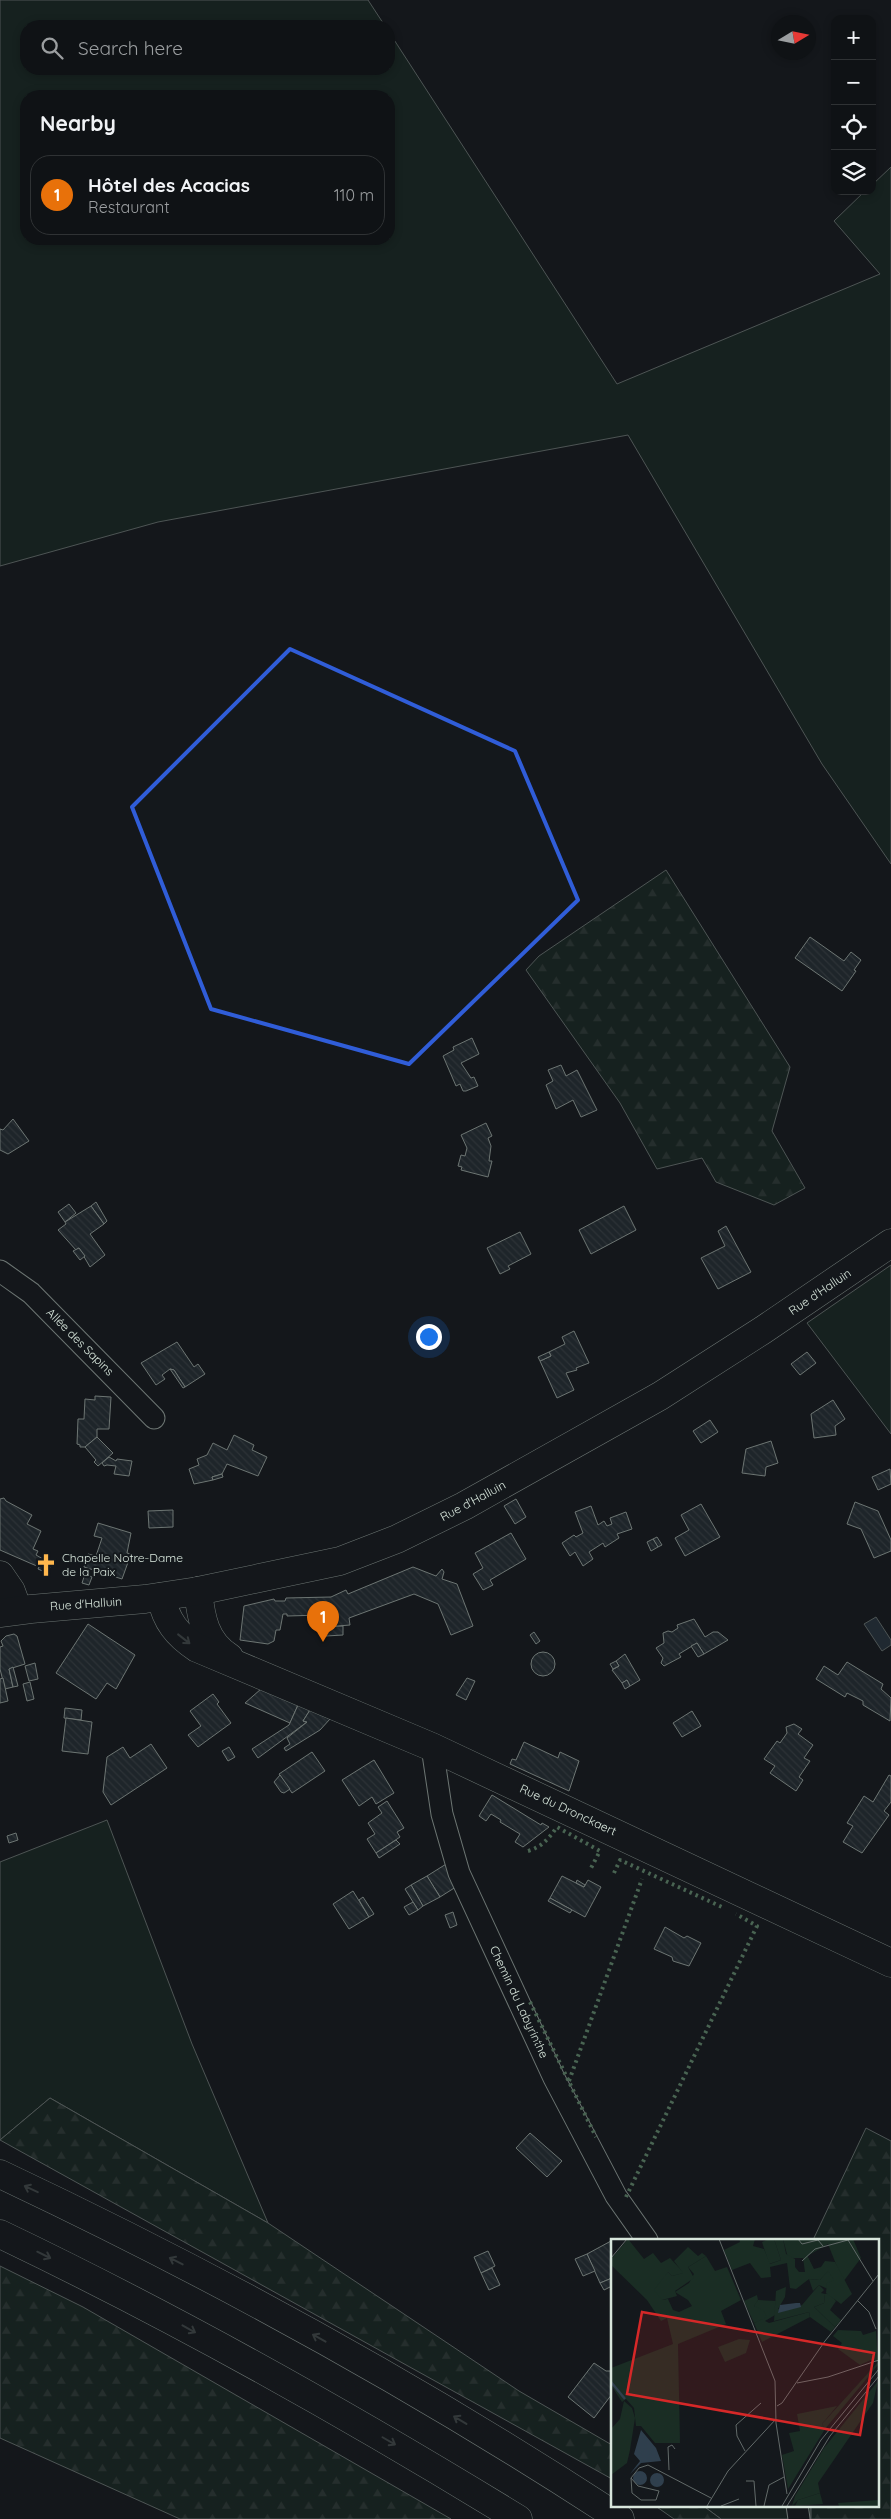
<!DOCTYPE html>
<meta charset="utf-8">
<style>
body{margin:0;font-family:Quicksand,sans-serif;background:#1d2022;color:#f1f3f6}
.controls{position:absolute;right:15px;top:15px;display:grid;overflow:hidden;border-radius:10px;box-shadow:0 2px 8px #0003}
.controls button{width:45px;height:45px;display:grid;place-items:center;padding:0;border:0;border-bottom:1px solid #2f3234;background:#0f1215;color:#f1f3f6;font:25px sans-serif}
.compass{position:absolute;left:771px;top:15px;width:45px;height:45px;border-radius:50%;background:#0f1215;box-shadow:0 2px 8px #0003;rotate:80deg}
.you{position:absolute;left:428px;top:1336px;width:18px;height:18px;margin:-12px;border:4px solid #fff;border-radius:50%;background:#1a73e8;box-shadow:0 0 0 8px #1a73e833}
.badge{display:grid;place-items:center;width:32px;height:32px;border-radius:50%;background:#ffb74d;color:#fff;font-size:16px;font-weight:700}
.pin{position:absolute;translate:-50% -41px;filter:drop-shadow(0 1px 2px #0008)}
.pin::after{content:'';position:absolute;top:26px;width:18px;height:15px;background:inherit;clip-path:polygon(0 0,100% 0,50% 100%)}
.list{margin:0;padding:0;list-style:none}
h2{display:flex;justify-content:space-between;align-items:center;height:65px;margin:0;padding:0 20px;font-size:21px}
h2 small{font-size:16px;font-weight:400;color:#9b9ea0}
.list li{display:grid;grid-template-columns:32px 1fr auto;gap:15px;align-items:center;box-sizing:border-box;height:80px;margin:0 10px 10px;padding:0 10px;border:1px solid #2f3234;border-radius:20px}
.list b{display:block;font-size:19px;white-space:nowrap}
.list p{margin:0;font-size:16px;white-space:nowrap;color:#9b9ea0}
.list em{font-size:16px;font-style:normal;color:#9b9ea0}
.icon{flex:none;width:28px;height:28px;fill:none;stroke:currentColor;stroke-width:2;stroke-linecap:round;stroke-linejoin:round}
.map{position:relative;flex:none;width:891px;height:2519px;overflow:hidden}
.search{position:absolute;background:#0f1215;box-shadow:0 2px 8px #0003;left:20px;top:20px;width:375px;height:55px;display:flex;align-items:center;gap:12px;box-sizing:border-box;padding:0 18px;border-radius:20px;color:#9b9ea0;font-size:19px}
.panel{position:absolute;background:#0f1215;box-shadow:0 2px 8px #0003;left:20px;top:90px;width:375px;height:155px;border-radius:20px}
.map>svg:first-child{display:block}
.green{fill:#1a2d24;stroke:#939e99;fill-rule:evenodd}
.forest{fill:url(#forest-firs);stroke:#939e99}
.water{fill:#2f3f4d;stroke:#939e99}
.building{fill:url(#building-back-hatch);stroke:#d8e6dc}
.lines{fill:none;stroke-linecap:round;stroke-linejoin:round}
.minor-casing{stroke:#d8e6dc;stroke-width:23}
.major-casing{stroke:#d8e6dc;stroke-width:29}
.highway-casing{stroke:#d8e6dc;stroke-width:29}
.minor{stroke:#14181c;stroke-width:21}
.major{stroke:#14181c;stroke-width:28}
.highway{stroke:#14181c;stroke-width:28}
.hedge{stroke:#8ac095;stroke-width:4;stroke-dasharray:2.5 4;stroke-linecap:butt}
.oneway{stroke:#59605f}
.marked{fill:none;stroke:#305dd8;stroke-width:4;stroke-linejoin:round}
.labels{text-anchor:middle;stroke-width:4;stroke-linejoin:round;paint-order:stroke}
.street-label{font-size:12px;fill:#d8e6dc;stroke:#14181c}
.poi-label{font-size:12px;fill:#d8e6dc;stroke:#14181c;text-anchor:start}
.inset-river{fill:none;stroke:#2f3f4d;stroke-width:2.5}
.inset-road{fill:none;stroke:#626a69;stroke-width:1}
.view{fill:#d62828;fill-opacity:0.15;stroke:#d62828;stroke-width:2.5}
.inset-edge{fill:none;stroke:#d8e6dc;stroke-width:2.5}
</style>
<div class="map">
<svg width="891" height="2519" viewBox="0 0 891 2519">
<defs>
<pattern id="forest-firs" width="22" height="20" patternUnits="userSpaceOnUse" patternTransform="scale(1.25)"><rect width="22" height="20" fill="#1a2d24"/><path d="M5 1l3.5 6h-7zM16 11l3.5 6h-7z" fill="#3b4b43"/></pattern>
<pattern id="building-back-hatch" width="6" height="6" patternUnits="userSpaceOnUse" patternTransform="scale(1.25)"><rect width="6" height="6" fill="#2c363c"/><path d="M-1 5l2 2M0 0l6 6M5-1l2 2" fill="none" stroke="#4a5358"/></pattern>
</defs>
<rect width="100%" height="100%" fill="#14181c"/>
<!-- green -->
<g class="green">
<path d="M0,0H368L385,26H26V69H389V32L617,384L880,274L834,221L865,191H872V185L891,167V864L822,764L628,435L158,522L0,566ZM26,96H389V239H26Z"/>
<path d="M891,1265V1434L807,1323Z"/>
<path d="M107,1820L192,2044L268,2223L50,2098L0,2140V1862Z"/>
<path d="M702,2505H811V2519H721Z"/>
</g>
<!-- forest -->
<g class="forest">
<path d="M666,870L790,1067L772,1131L805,1188L774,1205L716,1182L702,1158L657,1169L620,1103L526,970L539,956Z"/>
<path d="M50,2098L268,2223L519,2391L612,2445V2479L0,2140Z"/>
<path d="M866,2128L891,2141V2519H811V2505H877V2240H813Z"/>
<path d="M0,2266L83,2307L451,2519H180L0,2438Z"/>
<path d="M654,2505H702L721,2519H674Z"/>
</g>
<!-- water -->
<path class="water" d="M876,1617L891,1640V1645L882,1651L864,1624Z"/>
<!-- building -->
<g class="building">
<path d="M810,937L844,961L851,952L861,960L854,970L856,971L842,991L795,958Z"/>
<path d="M472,1038L479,1054L461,1063L471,1078L474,1077L478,1086L466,1091H463L460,1084L456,1086L443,1056L454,1050L453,1047Z"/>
<path d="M561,1065L566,1076L577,1070L597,1110L581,1117L573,1100L556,1109L546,1085L553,1081L548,1070Z"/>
<path d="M13,1119L29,1141L8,1154L0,1150V1129L3,1130Z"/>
<path d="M486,1123L492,1136L488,1138L491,1146L489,1161H492L488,1177L461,1170L462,1167L458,1166L461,1155L465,1156L467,1148L461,1135Z"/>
<path d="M96,1202L107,1221L104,1224L91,1206Z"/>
<path d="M69,1204L76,1213L65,1222L58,1212Z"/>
<path d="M91,1206L104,1224L90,1234L105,1255L90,1267L79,1248L76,1250L58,1230L66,1224L65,1222Z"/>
<path d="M624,1206L636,1230L591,1254L579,1230Z"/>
<path d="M726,1226L751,1272L718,1289L701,1258L725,1246L718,1231Z"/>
<path d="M520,1232L531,1254L508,1266L510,1269L500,1274L487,1248Z"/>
<path d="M79,1248L85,1256L80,1260L73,1251Z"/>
<path d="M574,1331L589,1363L576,1368L577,1370L566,1373L574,1390L557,1398L540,1361L551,1356L549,1352L565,1344L562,1337Z"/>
<path d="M177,1342L194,1367L198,1364L205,1374L185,1387L174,1370L170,1369L162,1375L165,1379L156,1385L141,1363Z"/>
<path d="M549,1352L551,1356L540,1361L538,1357Z"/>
<path d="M807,1352L816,1363L800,1375L791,1364Z"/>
<path d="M170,1369L174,1370L185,1387L183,1388Z"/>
<path d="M95,1396L111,1397L109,1429H97V1437L85,1447H80V1445L77,1444L78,1419H84L85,1399L95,1400Z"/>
<path d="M833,1400L845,1419L835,1426L836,1435L814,1438L811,1414Z"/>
<path d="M710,1420L718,1432L701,1443L693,1431Z"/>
<path d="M234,1435L254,1445L252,1450L267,1457L258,1476L227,1464L222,1474L212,1477L213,1480L194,1484L189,1469L199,1465L197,1459L207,1455L213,1443L227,1450Z"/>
<path d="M97,1437L113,1453L98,1466L94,1462L96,1460L85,1447Z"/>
<path d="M771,1441L778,1463L766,1467L765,1476L742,1473L746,1449Z"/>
<path d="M109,1457L116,1461L117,1459L132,1461L129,1476L114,1474L116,1466L107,1465L104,1466L102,1463Z"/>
<path d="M890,1469L891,1484L878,1490L872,1477Z"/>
<path d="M222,1474L223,1477L213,1480L212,1477Z"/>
<path d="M4,1498L6,1501L32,1515L27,1524L41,1531L33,1549L38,1551L36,1555L43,1559L39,1567L0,1550V1499Z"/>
<path d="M516,1499L526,1517L515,1524L504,1506Z"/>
<path d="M855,1502L878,1511L891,1540V1551L874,1558L861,1529L847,1524Z"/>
<path d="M701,1504L720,1537L685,1556L675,1538L689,1530L681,1515Z"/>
<path d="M591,1506L598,1525L604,1521L607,1526L612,1524L610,1518L626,1512L632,1529L617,1534L619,1538L605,1547L603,1543L589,1552L593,1559L583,1566L575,1552L570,1556L562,1543L574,1535L576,1537L583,1533L575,1512Z"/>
<path d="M173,1510V1527L149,1528L148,1511Z"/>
<path d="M98,1523L131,1533L127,1553L131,1554L122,1579L84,1567L88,1554L96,1556L102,1538L94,1536Z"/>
<path d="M511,1533L526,1559L490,1580L493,1585L483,1590L473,1574L483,1568L475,1553Z"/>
<path d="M657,1537L662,1545L658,1547L653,1539Z"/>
<path d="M653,1539L658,1547L651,1551L647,1542Z"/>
<path d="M43,1559L52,1563L47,1573L38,1569Z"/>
<path d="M413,1567L436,1576L442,1569L444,1572L442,1579L457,1584L473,1626L451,1635L438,1604L414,1594L349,1618L350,1625L325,1627L323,1615L287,1616V1614H283L280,1630H276L274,1641L268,1644L240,1640L244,1606L274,1599L275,1601H285L286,1598L331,1597L346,1590L348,1594Z"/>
<path d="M85,1574L92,1577L89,1585L82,1583Z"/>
<path d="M694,1619L705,1637L713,1632H718L728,1640L704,1654L697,1643L679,1654L681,1657L664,1666L661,1663L663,1658L656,1648L664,1643L663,1633L668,1631L672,1632L678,1628L677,1625Z"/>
<path d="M88,1624L135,1655L116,1689L107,1683L96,1699L56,1673Z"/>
<path d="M343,1626V1635L326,1636L325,1627Z"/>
<path d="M534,1632L540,1641L536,1644L530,1635Z"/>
<path d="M14,1634L17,1636L25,1664L9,1669L13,1687L5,1689L0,1669V1647L3,1646L1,1641L6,1636Z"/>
<path d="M697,1643L704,1654L698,1657L691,1646Z"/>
<circle cx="543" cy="1664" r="12"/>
<path d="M625,1654L640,1680L630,1686L627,1680L622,1683L612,1670L619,1666L616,1661Z"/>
<path d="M616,1661L619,1666L613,1669L610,1664Z"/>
<path d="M847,1662L883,1684L881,1689L891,1698L890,1721L863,1705V1701L847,1693L845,1697L816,1679L824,1666L838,1675Z"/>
<path d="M35,1663L38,1679L29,1681L25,1666Z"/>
<path d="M13,1667L18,1686L13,1687L9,1669Z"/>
<path d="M3,1678L8,1701L0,1703V1679Z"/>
<path d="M467,1678L475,1681L466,1700L456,1695Z"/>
<path d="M627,1680L630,1686L625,1689L622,1683Z"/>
<path d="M30,1682L34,1699L27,1701L23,1684Z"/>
<path d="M261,1689L298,1705L290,1723L245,1703Z"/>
<path d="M213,1694L219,1702L217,1704L231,1723L198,1747L188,1735L201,1726L190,1711Z"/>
<path d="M298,1705L310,1710L303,1721L307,1722L258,1758L252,1749L289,1725Z"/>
<path d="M65,1708L82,1710L81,1720L64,1718Z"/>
<path d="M310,1710L330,1719L320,1730L286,1751L284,1748L290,1744L287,1738L307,1722L303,1721Z"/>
<path d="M692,1711L701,1726L682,1737L673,1723Z"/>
<path d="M66,1718L92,1722L88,1754L62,1751Z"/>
<path d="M794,1724L802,1729L798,1734L813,1745L804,1758L810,1761L799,1777L803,1780L796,1791L770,1773L775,1766L764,1759L777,1741L780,1743L787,1733L786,1727Z"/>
<path d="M524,1742L558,1758L560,1752L579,1761L569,1791L510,1764L512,1759L516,1760Z"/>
<path d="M151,1744L167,1768L111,1805L103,1792L107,1757L123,1747L130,1758Z"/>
<path d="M229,1747L235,1757L228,1761L222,1751Z"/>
<path d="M312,1752L325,1771L292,1793L279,1774Z"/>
<path d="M374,1760L394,1793L376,1804L372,1797L359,1806L342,1780Z"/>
<path d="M280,1775L290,1789L284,1793L281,1792L274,1782Z"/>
<path d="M889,1775L891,1776V1802L884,1811L889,1815L862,1853L843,1842L853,1826L847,1823L864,1796L873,1802Z"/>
<path d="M492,1795L541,1825L542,1823L549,1827L523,1847L515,1842L520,1834L500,1822L501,1820L491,1814L486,1821L479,1816Z"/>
<path d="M387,1801L404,1828L397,1832L400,1837L376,1853L367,1839L375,1834L368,1823L382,1813L378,1807Z"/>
<path d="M16,1833L18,1840L9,1843L7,1836Z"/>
<path d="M396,1840L400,1844L379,1858L376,1853Z"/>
<path d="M451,1861L459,1885L440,1897L427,1876Z"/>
<path d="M427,1876L440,1897L423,1906L411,1885Z"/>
<path d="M562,1876L584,1887L588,1880L601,1887L585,1917L550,1898Z"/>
<path d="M577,1880L585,1885L584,1887L576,1883Z"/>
<path d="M411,1885L423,1906L418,1910L405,1889Z"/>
<path d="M353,1891L369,1917L349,1929L333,1904Z"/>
<path d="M363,1897L374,1914L369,1917L359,1900Z"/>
<path d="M550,1898L572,1910L570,1913L548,1901Z"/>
<path d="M413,1902L418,1910L409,1915L404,1907Z"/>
<path d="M453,1912L457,1925L450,1928L445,1915Z"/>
<path d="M665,1927L684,1938L687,1936L701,1943L689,1966L673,1961L672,1957L654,1949Z"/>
<path d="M530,2133L562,2161L547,2177L516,2148Z"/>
<path d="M611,2241L612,2278L600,2283L587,2254Z"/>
<path d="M488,2251L495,2266L481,2273L474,2257Z"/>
<path d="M587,2254L595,2271L583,2276L575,2259Z"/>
<path d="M492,2268L500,2285L489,2290L481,2273Z"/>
<path d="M612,2278V2286L604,2290L600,2283Z"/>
<path d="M594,2363L606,2371H612V2394L594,2418L568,2397Z"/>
</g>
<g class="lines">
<defs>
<g id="minor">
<path d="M0,1271L31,1293L154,1418"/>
<path d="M432,1747L442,1814L459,1873L554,2078L616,2196L647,2240"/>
<path d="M797,2505L799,2519"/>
</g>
<g id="major">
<path d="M0,1575L11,1591L18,1610"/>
<path d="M198,1591C201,1618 205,1642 229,1657"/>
<path d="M161,1597C166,1621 177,1635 197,1648L432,1747L891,1963"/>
<path d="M0,1613L31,1609L145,1599L198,1591L340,1561L397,1539L464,1506L660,1396L763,1330L891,1243"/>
</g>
<g id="highway">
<path d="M0,2174C214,2275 423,2390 620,2519"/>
<path d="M0,2234C178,2319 350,2416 518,2519"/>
</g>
</defs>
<!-- minor casing -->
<use href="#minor" class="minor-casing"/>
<!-- major casing -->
<use href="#major" class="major-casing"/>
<!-- highway casing -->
<use href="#highway" class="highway-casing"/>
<!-- minor -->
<use href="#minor" class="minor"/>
<!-- major -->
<use href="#major" class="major"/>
<!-- highway -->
<use href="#highway" class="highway"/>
<!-- hedge -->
<g class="hedge">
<path d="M528,1851C542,1847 549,1838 557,1827L600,1851L590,1870"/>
<path d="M614,1873L620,1860L722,1907"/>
<path d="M530,2002L596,2137"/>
<path d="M569,2081L642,1879"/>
<path d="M626,2197L757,1926L736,1914"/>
</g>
</g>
<!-- one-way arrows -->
<defs><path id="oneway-shaft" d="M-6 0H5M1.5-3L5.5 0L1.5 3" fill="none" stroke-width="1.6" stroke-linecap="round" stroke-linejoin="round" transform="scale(1.25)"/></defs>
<g class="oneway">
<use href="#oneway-shaft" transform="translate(184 1639) rotate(38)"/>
<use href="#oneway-shaft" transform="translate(31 2189) rotate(-155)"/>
<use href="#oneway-shaft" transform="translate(44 2255) rotate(26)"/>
<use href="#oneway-shaft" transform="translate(176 2261) rotate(-153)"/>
<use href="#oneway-shaft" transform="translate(189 2329) rotate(29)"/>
<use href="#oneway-shaft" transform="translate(319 2338) rotate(-151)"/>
<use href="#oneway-shaft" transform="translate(460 2420) rotate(-149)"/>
<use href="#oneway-shaft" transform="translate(389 2441) rotate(30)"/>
</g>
<!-- marked area -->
<path d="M0 0H891V2519H0ZM290,649L515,751L578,900L409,1064L211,1009L132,807Z" fill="#14181c" fill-opacity=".55" fill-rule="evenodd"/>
<path class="marked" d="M290,649L515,751L578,900L409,1064L211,1009L132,807Z"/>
<!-- icons -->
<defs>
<symbol id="church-bare" viewBox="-9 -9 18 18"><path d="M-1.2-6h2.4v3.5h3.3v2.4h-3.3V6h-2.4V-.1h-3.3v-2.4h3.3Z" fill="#ffb74d" stroke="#14181c" stroke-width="2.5" paint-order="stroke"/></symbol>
</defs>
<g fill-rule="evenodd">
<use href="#church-bare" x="30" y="1549" width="32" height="32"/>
</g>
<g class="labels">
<!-- street labels -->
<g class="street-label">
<text transform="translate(820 1292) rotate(-34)" y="4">Rue d'Halluin</text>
<text transform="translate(80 1342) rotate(45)" y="4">Allée des Sapins</text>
<text transform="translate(473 1501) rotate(-28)" y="4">Rue d'Halluin</text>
<text transform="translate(86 1604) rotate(-4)" y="4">Rue d'Halluin</text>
<text transform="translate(568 1810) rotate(25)" y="4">Rue du Dronckaert</text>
<text transform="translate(519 2002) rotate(65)" y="4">Chemin du Labyrinthe</text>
</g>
<!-- poi labels -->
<g class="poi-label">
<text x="62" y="1562">Chapelle Notre-Dame<tspan x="62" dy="14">de la Paix</tspan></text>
</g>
</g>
<!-- overview -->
<g transform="translate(611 2239)">
<rect width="268" height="268" fill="#14181c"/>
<path d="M17,0L33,20L42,14L50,24L59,19L73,34L61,37L57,33L51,61L57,60L62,71L68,73L81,67L77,61L64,53L78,44L83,35L77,28L95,17L104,32L116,28L130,61L110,72L115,85L67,105L69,204H44L30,187H25L23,169L15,160L11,163L0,146V129L62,105L56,79L50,82L36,61L0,26V20ZM158,0H163L170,21L158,25L151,3ZM172,0H242L250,19L232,43L217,5L193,19H177ZM217,31L224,41L217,50L208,46L202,52L198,40L209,41ZM218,54L225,62L219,71L230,81L224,88L203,68L213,64L214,55ZM147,61L165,62L164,76L154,82L158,84L198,73L199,78L151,103L143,84L150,80L143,66ZM226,167L211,185L214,190L177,250L171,216L183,212L178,194L189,192L186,175ZM209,254L212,265L184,267L187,261ZM267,261V267H228L227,264Z" fill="#1a2d24"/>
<path d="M128,0H144L142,7L153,10L159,25L170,21L163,0H172L175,15L184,20V28L188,33H194L192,19L196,16L203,30L210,28L214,22L224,23L241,55L230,65L215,54L216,44L223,41L217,32L209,41L198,40L185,50L179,49L176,24L159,28L160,38L150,39L139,24L121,31L113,11L129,3ZM77,8L87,17L91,14L95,17L77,28L83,39L64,52L66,57L51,61L43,51L57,33L61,37L72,34L63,22ZM208,46L213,51L210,54L214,55L213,64L203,68L224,88L220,93L199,78L198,73L163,82L165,52L175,48L174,58L167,70H180L191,66ZM146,56L147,61L143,67L152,71L156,78L143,84L133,62ZM227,91L250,92L252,96L265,92L267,126L214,190L211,185L267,123L260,121L249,126L227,110L231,104L222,97ZM128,100L139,101L135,114L114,123L107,108ZM267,142L262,164L207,244L209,254L187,261L181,267L184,257L213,209ZM13,162L21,169L24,179L19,211L16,224L0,236V190L9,180Z" fill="#1a2d24"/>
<path d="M185,64H189L190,68L167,74L169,66ZM30,191L45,209L50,222L30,224L19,235L29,222L23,215ZM22 239a7 7 0 1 1 14 0a7 7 0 1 1-14 0ZM39 241a7 7 0 1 1 14 0a7 7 0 1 1-14 0Z" fill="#2f3f4d"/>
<path class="inset-river" d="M0,143L14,160"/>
<path class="inset-road" d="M108,0L164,142L165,184L176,255M187,0L191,5L207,1L212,7M0,19L16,0M191,22L204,10L237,1L262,42M247,62L258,73L265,90M186,144L217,138L268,121M166,167L171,164L214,102L268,35M134,212L126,197L125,186L150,164M58,231L57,208L61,206L64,210M20,239L27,247L48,252L45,261H30L21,254L20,239L28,229L37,226L100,259M135,242H143L145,267M96,267L117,232L165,180M110,267L128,260M153,267L158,246L173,238M171,267L210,201L268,130M176,267L219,197L268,137"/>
<path class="view" d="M31,73L263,114L249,196L16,155Z"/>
<rect width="268" height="268" class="inset-edge"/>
</g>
</svg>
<div class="controls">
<button>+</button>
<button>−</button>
<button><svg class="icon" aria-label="locate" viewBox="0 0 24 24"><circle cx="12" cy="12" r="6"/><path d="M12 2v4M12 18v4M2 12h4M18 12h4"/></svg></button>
<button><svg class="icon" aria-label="layers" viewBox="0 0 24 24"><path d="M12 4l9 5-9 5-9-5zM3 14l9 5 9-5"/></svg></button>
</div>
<svg class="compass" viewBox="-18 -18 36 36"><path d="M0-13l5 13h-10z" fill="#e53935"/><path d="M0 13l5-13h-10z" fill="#9b9ea0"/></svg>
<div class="you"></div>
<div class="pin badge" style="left:323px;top:1642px;background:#e8710a">1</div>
<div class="search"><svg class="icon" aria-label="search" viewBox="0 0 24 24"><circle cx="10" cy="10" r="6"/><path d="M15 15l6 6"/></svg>Search here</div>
<section class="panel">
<h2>Nearby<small></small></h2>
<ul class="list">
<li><span class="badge" style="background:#e8710a">1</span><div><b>Hôtel des Acacias</b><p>Restaurant</p></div><em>110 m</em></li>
</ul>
</section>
</div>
